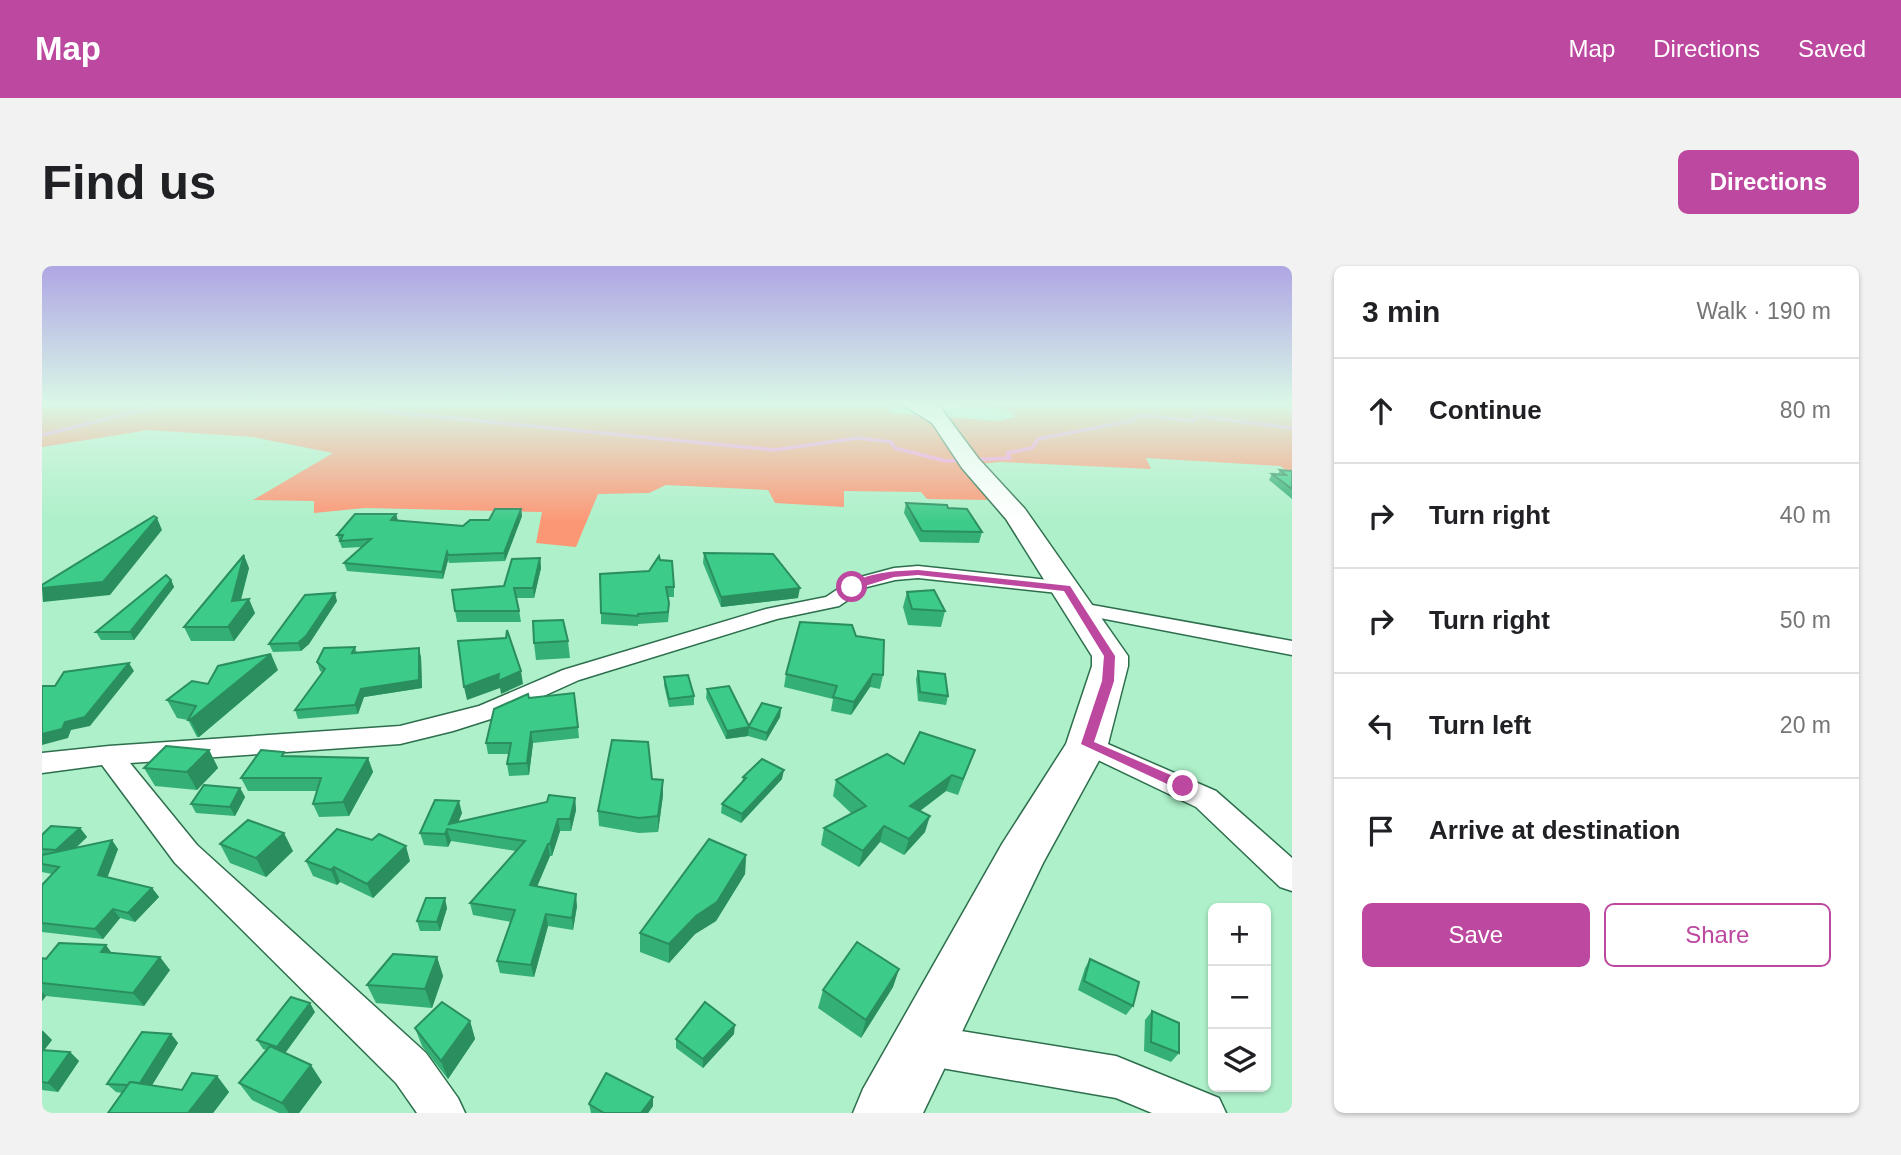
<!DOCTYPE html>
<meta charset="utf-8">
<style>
body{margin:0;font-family:Arial,sans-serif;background:#f2f2f2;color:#202124}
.controls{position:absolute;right:21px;bottom:21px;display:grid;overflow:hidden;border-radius:10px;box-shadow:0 2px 5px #0004}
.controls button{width:63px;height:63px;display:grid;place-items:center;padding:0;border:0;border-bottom:2px solid #e0e0e0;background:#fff;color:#202124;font:35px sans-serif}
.stop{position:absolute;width:21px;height:21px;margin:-16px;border:5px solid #bc48a0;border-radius:50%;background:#fff}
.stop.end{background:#bc48a0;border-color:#fff;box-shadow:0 2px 7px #0008}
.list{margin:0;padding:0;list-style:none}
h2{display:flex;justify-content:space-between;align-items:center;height:91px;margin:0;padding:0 28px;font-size:30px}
h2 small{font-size:23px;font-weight:400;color:#757577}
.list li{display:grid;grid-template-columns:46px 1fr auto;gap:21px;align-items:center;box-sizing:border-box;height:105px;padding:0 28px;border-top:2px solid #e0e0e0}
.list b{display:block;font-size:26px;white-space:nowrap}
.list em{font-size:23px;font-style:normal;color:#757577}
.actions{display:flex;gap:14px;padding:21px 28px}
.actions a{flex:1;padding:16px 0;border:2px solid #bc48a0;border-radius:10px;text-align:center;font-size:24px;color:#bc48a0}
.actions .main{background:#bc48a0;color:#fff}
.icon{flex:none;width:38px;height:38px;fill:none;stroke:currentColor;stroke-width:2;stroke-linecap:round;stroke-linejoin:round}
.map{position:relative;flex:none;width:1250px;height:847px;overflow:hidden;border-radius:10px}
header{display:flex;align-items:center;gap:42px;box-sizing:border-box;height:98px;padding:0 35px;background:#bc48a0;color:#fff}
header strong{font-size:33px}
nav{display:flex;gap:38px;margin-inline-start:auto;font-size:24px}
.intro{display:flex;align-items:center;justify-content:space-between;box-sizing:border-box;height:168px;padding:0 42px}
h1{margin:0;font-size:49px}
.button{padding:18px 32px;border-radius:10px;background:#bc48a0;color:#fff;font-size:24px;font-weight:700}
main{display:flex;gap:42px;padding:0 42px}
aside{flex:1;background:#fff;border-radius:10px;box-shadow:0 2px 5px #0004}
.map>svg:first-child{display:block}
.green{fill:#fc9776}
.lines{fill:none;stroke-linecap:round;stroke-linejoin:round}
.stream{stroke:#fb92dd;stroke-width:3.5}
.street-casing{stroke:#2d6e4d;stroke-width:3}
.primary-casing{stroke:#2d6e4d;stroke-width:3}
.street{fill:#fff;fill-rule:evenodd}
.primary{fill:#fff;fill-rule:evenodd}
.wall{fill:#34af75}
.shaded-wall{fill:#2a8e5f}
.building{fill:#3ccb88;stroke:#2a8e5f;stroke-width:2}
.route{fill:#bc48a0}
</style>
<header>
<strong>Map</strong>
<nav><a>Map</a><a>Directions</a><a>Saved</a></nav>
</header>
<div class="intro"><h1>Find us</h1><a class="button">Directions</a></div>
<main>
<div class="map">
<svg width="1250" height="847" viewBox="0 0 1250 847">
<rect width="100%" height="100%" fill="#adf0c9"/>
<!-- green -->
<path class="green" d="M0,137H847L850,147L957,155L974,151L964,143L920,140L917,137H1250V208L1238,200L1104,192L1109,203L958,196L927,199L948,234L885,233L879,226L802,225V241L733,237L726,224L624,219L607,227L556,228L534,281L494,277L500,246L323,242L272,247V235L211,234L291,187L211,171L107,164L0,181Z"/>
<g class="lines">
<!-- stream -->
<g class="stream">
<path d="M233,137L263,138"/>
<path d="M262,137L326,141L348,146L732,184L816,172L849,176L853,182L904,195L968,192L965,187L990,182L996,173L1089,155L1097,149L1152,155L1155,150L1250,162"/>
<path d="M0,169L129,137"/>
</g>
<defs>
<g id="street">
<path d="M858,137H877L905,157L899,161L895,160Z"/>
<path d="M876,300L1025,316L1032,318L1035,322L1032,326L1025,328L876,312L853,314L825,321L797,340L735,353L537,414L455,451L411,465L358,478L88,497L155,579L384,787L416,832L423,847H375L354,817L133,597L60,499L0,507V487L67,480L358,460L437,440L521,404L724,343L784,331L811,313L852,302Z"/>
<path d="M1039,337L1250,375V389L1032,347L1029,343L1032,339Z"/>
<path d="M1045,469L1174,525L1250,592V625L1238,621L1154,541L1035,484L1032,478L1035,472Z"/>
<path d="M882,759L1074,790L1177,832L1184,847H1110L1074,832L882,799L868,793L862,779L868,765Z"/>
</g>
<path id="primary" d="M877,137H895L936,192L983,243L1086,390V400L1066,478L1001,597L881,847H811L821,823L960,578L1024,478L1050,400V390L964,253L920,202Z"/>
</defs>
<!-- street casing -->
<use href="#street" class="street-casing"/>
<!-- primary casing -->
<use href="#primary" class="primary-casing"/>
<!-- street -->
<use href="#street" class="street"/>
<!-- primary -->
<use href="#primary" class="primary"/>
</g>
<!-- wall -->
<g class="wall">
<path d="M1238,204L1250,205V233L1227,214L1230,208H1236Z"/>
<path d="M864,237L906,242L940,266L937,277L878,276L862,247Z"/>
<path d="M479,243L480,250L463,295L407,297L406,294L401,313L305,305L302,297L321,281L300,282L295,269L354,248L356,255L421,260L447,254Z"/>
<path d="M662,287L756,332L679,341L661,297Z"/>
<path d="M498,292L499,302L492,332H475L479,356H415L413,345L462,320Z"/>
<path d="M618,294L632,321V331H626L627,347L626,356L596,358V360L559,358V347L607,305Z"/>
<path d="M207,302L199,334L213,347L192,375H149L142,361Z"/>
<path d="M129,314L132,321L92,374H59L54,366Z"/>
<path d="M865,326L903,345L899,361L866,359L861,341Z"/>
<path d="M295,335L267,378L259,385L231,386L227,378Z"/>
<path d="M814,370L841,409L838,423L828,421L809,449L789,445L791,433L742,421L744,408Z"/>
<path d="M526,375L528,392L494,394L492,377Z"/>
<path d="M313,381L315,387L379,391L380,422L322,431L316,448L256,453L253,444L280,406L278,405L275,396Z"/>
<path d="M236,404L157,471H155L146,454L135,452L125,434L166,418Z"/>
<path d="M876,405L906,430L904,439L876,435L874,413Z"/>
<path d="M622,411L652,430V439L627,441L622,419Z"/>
<path d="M665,423L707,460L739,442L738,451L724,475L706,470L684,473L664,432Z"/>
<path d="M487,432L536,461L537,472L491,477L487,509L467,510L465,498L467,488H446L444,477Z"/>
<path d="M167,484L176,502L155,524L113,520L102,502Z"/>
<path d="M244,490L326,492L331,506L307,550L277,551L271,538L275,525H206L199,512Z"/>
<path d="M862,498L927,500L916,529L904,525L878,545L883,566L862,589L838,576L817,601L779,579L782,562L810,548L791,530L794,514Z"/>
<path d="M701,511L740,513L699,557L679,547L680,538L700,516Z"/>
<path d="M610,513L621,514V529L616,566L597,567L557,560L556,545Z"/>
<path d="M198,522L203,531L193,550L154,547L149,538Z"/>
<path d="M533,532L534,544L529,565H518L510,590H508L495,621L535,640L531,664L506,660L492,711L458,707L455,695L469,656L431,649L428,637L474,585L409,575L406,581L382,579L378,567L420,547L416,556Z"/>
<path d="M38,562L45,571L34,582L76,583L65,611L110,622L117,631L93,656L78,652L61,673L0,666V619L10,608L0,606V569Z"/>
<path d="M178,578L251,585L224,611L188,597Z"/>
<path d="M704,589L703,608L674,655L653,668L627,697L598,686V667Z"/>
<path d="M264,595H368L331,632L298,616L295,619L271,610Z"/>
<path d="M405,642L398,665H378L375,655Z"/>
<path d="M69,687L128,704L102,740L4,730L0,735V692Z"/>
<path d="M395,691L401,710L390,742L334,737L325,719Z"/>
<path d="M1048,693L1091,740L1084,749L1036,724L1043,702Z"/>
<path d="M857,703L851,721L819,772L776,742L781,724Z"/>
<path d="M1110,745L1137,787L1129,796L1102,785L1103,754Z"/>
<path d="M273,746L243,787L280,816L257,847H237L210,834L197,817L224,784L221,783L215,774Z"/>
<path d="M428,755L433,773L406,813L380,780L373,762Z"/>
<path d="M0,764L10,774L2,784L28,786L37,795L16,826L0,824Z"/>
<path d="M129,768L136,777L110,819L140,824L175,810L187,826L171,847H66L80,827L74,826L65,818Z"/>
<path d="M692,768L661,802L634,782V773Z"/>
<path d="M547,838L611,840L606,847H549Z"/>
</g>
<!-- shaded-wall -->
<g class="shaded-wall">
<path d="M479,243L480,250L463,295L462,287Z"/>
<path d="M354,248L356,255L349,254Z"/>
<path d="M115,252L120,264L68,329L1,336L0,322Z"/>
<path d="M405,286L406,294L401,313L400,306Z"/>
<path d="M202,289L207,302L195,348L190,335Z"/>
<path d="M498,292L499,302L492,332L491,322Z"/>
<path d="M129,314L132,321L92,374L88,366Z"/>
<path d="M758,322L756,332L679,341V331Z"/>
<path d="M293,327L295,335L267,378L259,385L256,377Z"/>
<path d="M207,333L213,347L192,375L186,361Z"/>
<path d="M377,382L379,391L380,422L322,431L316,448L313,439L319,423Z"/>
<path d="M229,388L236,404L157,471L148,454Z"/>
<path d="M87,397L92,405L48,460L29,464L26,472L0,479V468L23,456Z"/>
<path d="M479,405L481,418L459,428L458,422L425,434L422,421L457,408Z"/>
<path d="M831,408L828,421L809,449L812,436Z"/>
<path d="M739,442L738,451L724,475L725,467Z"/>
<path d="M707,461L706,470L684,473L685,465Z"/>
<path d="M489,466L491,477L487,509L485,497Z"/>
<path d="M167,484L176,502L155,524L145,506Z"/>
<path d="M326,492L331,506L307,550L301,536Z"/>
<path d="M742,504L740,513L699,557L700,548Z"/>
<path d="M910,509L904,525L863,556L868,540Z"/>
<path d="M621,514V529L616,566V550Z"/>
<path d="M198,522L203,531L193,550L188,541Z"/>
<path d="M533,532L534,544L529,565L528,553Z"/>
<path d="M417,535L420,547L413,564L407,558Z"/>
<path d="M888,550L883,566L862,589L867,573Z"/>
<path d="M516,553L518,565L510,590L508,578Z"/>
<path d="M842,560L838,576L817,601L821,585Z"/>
<path d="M38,562L45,571L21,593L14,584Z"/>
<path d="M405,563L409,575L406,581L403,568Z"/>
<path d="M242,567L251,585L224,611L214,592Z"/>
<path d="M70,574L76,583L63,618L56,609Z"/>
<path d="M506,578L508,590L490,632L488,619Z"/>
<path d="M364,580L368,595L331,632L325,618Z"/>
<path d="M704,589L703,608L674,655L653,668L627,697V678Z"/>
<path d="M292,601L298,616L295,619L289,604Z"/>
<path d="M110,622L117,631L93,656L86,647Z"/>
<path d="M534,628L535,640L531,664L530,652Z"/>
<path d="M403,632L405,642L398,665L395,656Z"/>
<path d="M71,643L78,652L61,673L53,663Z"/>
<path d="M504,648L506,660L492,711L489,699Z"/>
<path d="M64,679L74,693L59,686Z"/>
<path d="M118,691L128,704L102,740L91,727Z"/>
<path d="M395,691L401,710L390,742L383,723Z"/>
<path d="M857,703L851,721L819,772L824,754Z"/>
<path d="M0,726L4,730L0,735Z"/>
<path d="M268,737L273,746L241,790L235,781Z"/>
<path d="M428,755L433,773L406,813L399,795Z"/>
<path d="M693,759L692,768L661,802V793Z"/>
<path d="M1,765L10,774L0,787V766Z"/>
<path d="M129,768L136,777L104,829L96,820Z"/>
<path d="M28,786L37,795L16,826L6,817Z"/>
<path d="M269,799L280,816L257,847H247L240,837Z"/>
<path d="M175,810L187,826L171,847H146Z"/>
<path d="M611,831V840L606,847H599Z"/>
</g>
<!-- building -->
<g class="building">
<path d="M1238,204L1250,205V223L1230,208L1244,209Z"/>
<path d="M864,237L905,239L906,242L925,243L940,266L880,265Z"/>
<path d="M453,243H479L462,287L406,289L405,286L400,306L302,297L329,273L298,275L301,269H295L313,248H354L349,254L421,260L428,254H447Z"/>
<path d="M112,250L115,252L61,316L0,322V319Z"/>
<path d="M662,287L731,288L758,322L679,331Z"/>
<path d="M202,289L190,335L207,333L186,361H142Z"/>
<path d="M617,290L618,294L630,295L632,321H624L627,337L626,346L596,348V350L559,347L558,308L607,305Z"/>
<path d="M498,292L491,322H472L477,345H413L410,324L462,320L470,293Z"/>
<path d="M124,309L129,314L88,366H54Z"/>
<path d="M892,324L903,345L870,343L865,326Z"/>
<path d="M293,327L264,370L256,377L227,378L263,329Z"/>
<path d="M521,354L526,375L492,377L491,355Z"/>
<path d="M758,356L810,359L814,370L842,374L841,409L831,408L812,436L791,431L795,420L744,408Z"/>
<path d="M465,364L479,405L456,415L457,408L422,421L416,375L464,372Z"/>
<path d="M313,381L310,387L377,382V414L319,423L313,439L253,444L283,403L275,396L282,382Z"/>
<path d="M229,388L148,454H146L154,440L125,434L150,415L166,418L176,400Z"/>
<path d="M87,397L43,451L23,456L20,463L0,468V420H13L22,406Z"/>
<path d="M876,405L903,408L906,430L878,426Z"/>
<path d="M646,409L652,430L627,433L622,411Z"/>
<path d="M687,420L707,460L720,437L739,442L725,467L707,461L685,465L665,423Z"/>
<path d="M532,427L536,461L489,466L485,497L465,498L469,477H444L452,443L486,428L487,432Z"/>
<path d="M878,466L933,484L921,513L910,509L868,540L888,550L867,573L842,560L821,585L782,562L824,540L794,514L845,488L862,498Z"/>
<path d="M570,474L606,476L610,513L621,514L616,550L597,552L556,545Z"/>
<path d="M124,480L167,484L145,506L102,502Z"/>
<path d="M219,484L242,486L240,490L326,492L301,536L271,538L279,512H199Z"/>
<path d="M720,493L742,504L700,548L680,538L704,512L701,511Z"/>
<path d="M162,519L198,522L188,541L149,538Z"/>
<path d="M507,529L533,532L528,553H516L508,578H506L488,619L534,628L530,652L504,648L489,699L455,695L473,644L428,637L483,575L405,563L403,568L378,567L393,534L417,535L407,558L505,536Z"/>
<path d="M206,554L242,567L214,592L178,578Z"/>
<path d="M9,560L38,562L14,584L0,583V569Z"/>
<path d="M295,563L330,574L337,568L364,580L325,618L292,601L289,604L264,595Z"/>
<path d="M667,573L704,589L675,636L654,650L627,678L598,667Z"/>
<path d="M70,574L56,609L110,622L86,647L71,643L53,663L0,657V619L17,601L0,598V589Z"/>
<path d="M384,632H403L395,656L375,655Z"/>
<path d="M815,676L857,703L824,754L781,724Z"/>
<path d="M17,677L64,679L59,686L118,691L91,727L0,717V692L4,693Z"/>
<path d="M351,688L395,691L383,723L325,719Z"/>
<path d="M1048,693L1097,716L1091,740L1042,715Z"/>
<path d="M249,731L268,737L235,781L215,774Z"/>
<path d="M400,736L428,755L399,795L373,762Z"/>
<path d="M663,736L693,759L661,793L634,773Z"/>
<path d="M1110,745L1137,757V787L1109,776Z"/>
<path d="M100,766L129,768L98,817L88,816L86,819L65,818Z"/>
<path d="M228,780L269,799L240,837L197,817Z"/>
<path d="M0,784L28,786L6,817L0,816Z"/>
<path d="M150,807L175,810L146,847H66L88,816L140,824Z"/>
<path d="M564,807L611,831L599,847H562L547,838Z"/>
</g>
<!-- sky -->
<linearGradient id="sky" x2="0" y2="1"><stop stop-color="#afa6e4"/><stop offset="0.54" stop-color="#daf8e7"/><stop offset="1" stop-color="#daf8e7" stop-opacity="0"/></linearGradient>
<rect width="1250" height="256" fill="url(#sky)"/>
<!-- route -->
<path class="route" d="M876,304L1028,320L1073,390L1072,415L1052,476L1145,516V523H1136L1039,478L1060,415L1062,390L1022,325L876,309L852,311L810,324L805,321C823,306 854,305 876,304Z"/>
</svg>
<div class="controls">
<button>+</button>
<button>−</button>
<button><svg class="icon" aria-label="layers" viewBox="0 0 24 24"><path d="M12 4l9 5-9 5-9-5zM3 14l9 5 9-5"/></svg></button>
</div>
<div class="stop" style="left:810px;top:321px"></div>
<div class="stop end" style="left:1141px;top:520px"></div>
</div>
<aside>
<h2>3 min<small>Walk · 190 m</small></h2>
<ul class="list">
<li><svg class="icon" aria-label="ahead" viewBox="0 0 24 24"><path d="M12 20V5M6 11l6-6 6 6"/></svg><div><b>Continue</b></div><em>80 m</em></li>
<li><svg class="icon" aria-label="right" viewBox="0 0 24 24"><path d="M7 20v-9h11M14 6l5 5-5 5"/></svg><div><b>Turn right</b></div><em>40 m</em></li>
<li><svg class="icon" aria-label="right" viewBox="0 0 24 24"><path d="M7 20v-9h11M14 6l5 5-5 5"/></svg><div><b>Turn right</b></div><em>50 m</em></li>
<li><svg class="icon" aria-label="left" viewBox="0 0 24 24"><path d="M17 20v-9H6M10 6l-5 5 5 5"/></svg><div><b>Turn left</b></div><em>20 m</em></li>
<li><svg class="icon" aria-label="arrive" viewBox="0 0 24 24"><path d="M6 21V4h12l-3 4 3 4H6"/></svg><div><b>Arrive at destination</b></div></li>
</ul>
<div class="actions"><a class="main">Save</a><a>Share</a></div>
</aside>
</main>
